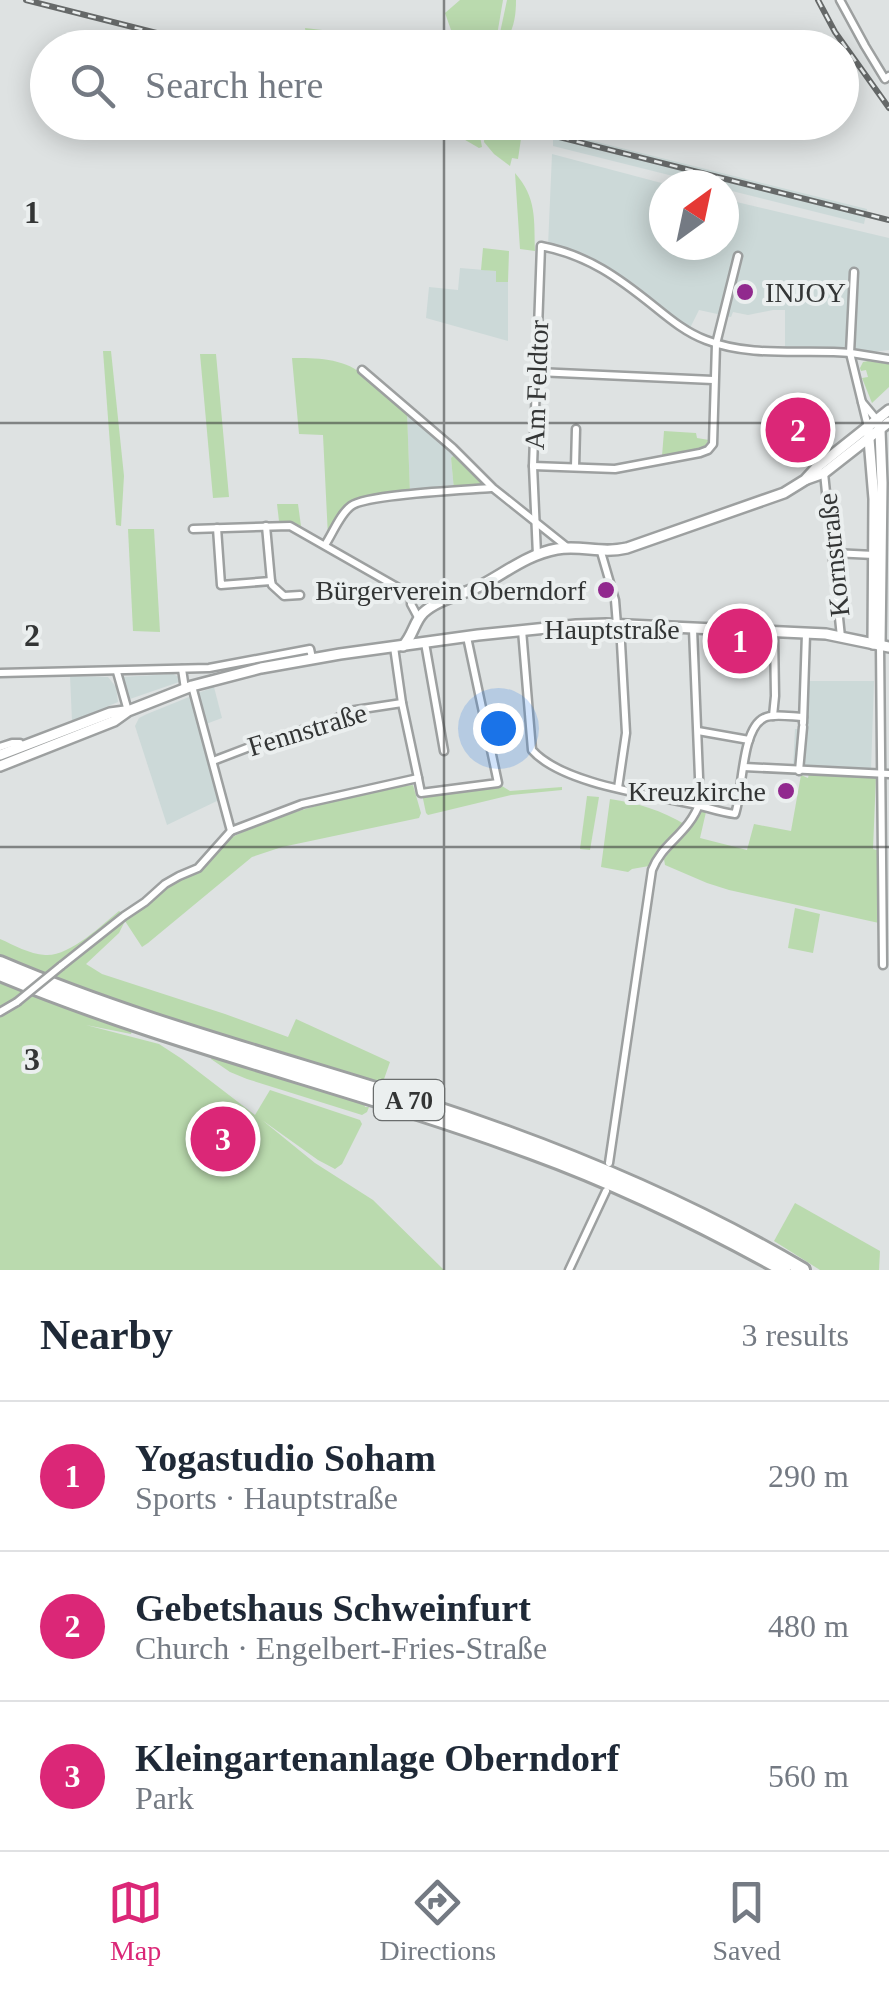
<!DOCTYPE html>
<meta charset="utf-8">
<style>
body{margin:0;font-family:Georgia,serif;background:#f6f6f7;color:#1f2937}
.compass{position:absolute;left:649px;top:170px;width:90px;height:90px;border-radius:50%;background:#fff;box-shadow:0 5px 25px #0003;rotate:33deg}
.you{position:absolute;left:498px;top:728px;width:35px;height:35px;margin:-25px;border:8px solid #fff;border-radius:50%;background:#1a73e8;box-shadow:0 0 0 15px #1a73e833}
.badge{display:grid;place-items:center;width:65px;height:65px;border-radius:50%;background:#db2777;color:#fff;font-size:32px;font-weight:700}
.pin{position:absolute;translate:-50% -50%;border:5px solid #fff;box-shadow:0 2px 10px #0006}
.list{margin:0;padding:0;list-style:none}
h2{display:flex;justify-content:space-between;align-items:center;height:130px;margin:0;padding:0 40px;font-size:42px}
h2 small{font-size:32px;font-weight:400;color:#747a83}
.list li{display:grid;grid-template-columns:65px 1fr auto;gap:30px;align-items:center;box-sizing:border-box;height:150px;padding:0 40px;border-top:2px solid #e0e1e3}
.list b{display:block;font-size:38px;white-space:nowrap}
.list p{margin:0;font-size:32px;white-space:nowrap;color:#747a83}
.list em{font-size:32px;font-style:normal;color:#747a83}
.icon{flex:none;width:55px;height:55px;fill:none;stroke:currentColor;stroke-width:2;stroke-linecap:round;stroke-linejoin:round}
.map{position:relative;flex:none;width:889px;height:1270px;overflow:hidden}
.search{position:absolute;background:#fff;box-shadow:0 5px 25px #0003;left:30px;right:30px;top:30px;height:110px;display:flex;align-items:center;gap:25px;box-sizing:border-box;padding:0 35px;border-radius:55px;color:#747a83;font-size:38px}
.sheet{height:580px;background:#fff}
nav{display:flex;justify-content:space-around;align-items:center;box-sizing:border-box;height:140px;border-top:2px solid #e0e1e3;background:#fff;font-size:28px;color:#747a83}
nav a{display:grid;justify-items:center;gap:5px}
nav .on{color:#db2777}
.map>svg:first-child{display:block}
.built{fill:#ccd9d8}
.green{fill:#badaae}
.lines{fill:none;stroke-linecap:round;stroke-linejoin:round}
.street-casing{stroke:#9da0a0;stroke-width:11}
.secondary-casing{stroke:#9da0a0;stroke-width:14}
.highway-casing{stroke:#9da0a0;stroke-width:18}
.street{stroke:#fff;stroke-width:6}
.secondary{stroke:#fff;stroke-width:9}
.highway{stroke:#fff;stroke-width:12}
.rail-casing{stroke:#666969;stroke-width:6}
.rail{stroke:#ebefef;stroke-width:2.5;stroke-dasharray:8;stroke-linecap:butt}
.street-bridge-casing{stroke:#9da0a0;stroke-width:11;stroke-linecap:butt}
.street-bridge{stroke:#fff;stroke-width:6}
.grid{fill:none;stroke:#333535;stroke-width:2.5;stroke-opacity:0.55}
.poi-dot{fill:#91298e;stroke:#ebefef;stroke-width:4}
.labels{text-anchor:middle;stroke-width:8;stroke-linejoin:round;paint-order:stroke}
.shield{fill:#ebefef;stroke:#6a6d6d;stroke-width:2.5}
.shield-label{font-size:25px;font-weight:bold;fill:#333535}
.poi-label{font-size:28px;fill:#333535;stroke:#ebefef;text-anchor:end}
.street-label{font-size:28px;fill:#333535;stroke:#ebefef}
.grid-label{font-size:32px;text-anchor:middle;font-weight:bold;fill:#333535;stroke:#ebefef;stroke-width:8;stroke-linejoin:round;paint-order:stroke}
</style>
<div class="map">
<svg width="889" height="1270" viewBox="0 0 889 1270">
<rect width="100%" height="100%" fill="#dee2e2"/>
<!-- built -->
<g class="built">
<path d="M485,123H521L867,209L864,224L724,189V185H709L553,146V140Z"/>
<path d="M552,154L669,185H664V245H724V199L889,238V350L849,355L785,356V310H773L748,315L733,312L731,317L699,310L688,332L616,276L548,246Z"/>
<path d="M460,268L497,271L496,282H508V341L426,318L429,287L458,290Z"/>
<path d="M407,411L455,454L451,458L454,490L410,493Z"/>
<path d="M173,674L179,677V682L130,699L124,696L122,677Z"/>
<path d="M70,676L108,677L116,687L118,702L72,721Z"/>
<path d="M808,681H874L871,771L793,768L795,729H806Z"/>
<path d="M214,687L222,718L206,724L198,693Z"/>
<path d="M189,697L192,699L219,800L167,825L135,726L139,718L147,714Z"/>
</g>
<!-- green -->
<g class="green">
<path d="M460,0H503L495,47H457L445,13Z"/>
<path d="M507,0H516C516,19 513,32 502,47H497Z"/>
<path d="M305,28L348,33L353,47H308Z"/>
<path d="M485,122L522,132L518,159L512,158L510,166L494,154L484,142Z"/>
<path d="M436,123H480L479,131L482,147L479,148Z"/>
<path d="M515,173C537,198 534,219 535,251L520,249Z"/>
<path d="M483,248L509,251L508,282H496V271L481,270Z"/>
<path d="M103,351H111L124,476L121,526L116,525Z"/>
<path d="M200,354H216L229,497L213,498Z"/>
<path d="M292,358C315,358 343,358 362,374C372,382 373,390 386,392L407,411L410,493L363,498L354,501L328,537L323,435L299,434Z"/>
<path d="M868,361L889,364V387L872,403L862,378L868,377L866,370L861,371L860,368L863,362Z"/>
<path d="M664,431L696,433L697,438L709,440L704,447L662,456Z"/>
<path d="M455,454L479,478L482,486L454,490L451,458Z"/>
<path d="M277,504H298L301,526L279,521Z"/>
<path d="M128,529H154L160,632L133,631Z"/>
<path d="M809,774L876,776L873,849L880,851L879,923L729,890L707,883L665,865L664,859L702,811L706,812L700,838L747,850L754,824L791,831L801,775L808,778Z"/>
<path d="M413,785L421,813L419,818L282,847L252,857L148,943L142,947L125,921L119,933L86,964L102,974L225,1014L288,1037L296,1019L390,1062L383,1082L335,1071L134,1008L52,978L117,924L125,920L124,916L165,885L199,868L224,841L268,820L367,791Z"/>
<path d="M491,786H502L510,791L562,787V790L511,795L428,815L426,813L422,794Z"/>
<path d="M587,796L599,797L590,850L580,849Z"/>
<path d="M610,799C638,803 661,810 686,825L659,851L649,866L632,869L628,872L601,867Z"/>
<path d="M795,908L820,914L813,953L788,948Z"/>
<path d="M119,911L123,914L45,975L0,957V939C14,945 29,954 45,955C69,957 102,925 119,911Z"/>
<path d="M0,983L27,992L17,1002L26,1000L33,994L132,1030L131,1034L86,1025L159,1044L182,1059L255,1115L270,1090L360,1120L362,1124L342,1164L335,1169L318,1160L262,1120L315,1163L373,1200L444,1270H0Z"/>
<path d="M212,1055L364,1103L365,1107H369L367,1112L362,1115L247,1079L230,1072L211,1059Z"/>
<path d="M795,1203L880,1251L879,1270H820L774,1241Z"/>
</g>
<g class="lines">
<defs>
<g id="street">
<path d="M840,0L865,46L885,79L889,76"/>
<path d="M854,272L850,353L868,427"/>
<path d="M362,370L453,448L493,488L567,547"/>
<path d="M537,372L713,380"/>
<path d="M862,402L877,420"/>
<path d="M533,466L615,469L700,453L708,450L713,444L716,344L738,256"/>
<path d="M575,467L576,429"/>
<path d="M824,473L841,637"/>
<path d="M217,528L221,585L271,581L266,526"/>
<path d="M193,529L290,526L411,595L423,596L436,604"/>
<path d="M325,545C333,533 340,514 351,506C367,494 467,490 491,488"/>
<path d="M601,552L615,600L617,625"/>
<path d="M833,553L874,555"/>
<path d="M537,555L533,466L541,246C588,255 619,278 655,307C671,320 687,333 706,340C752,358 803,349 851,353C864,355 876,357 889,359"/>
<path d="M271,581L272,585L284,596L300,595"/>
<path d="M411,595V604L419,619"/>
<path d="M522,630L532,750C561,783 645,794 688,803C704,806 718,812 735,814C743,792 741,729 764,718C773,713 793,717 803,717"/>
<path d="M425,643L444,751"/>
<path d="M880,646L883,965"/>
<path d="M394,647L402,703L418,778"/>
<path d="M182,669L185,689"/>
<path d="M117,672L128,711"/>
<path d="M0,673L209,668L310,649L312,658"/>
<path d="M192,686L231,831"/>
<path d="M773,716L775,696L774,633"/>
<path d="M803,723L806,634"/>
<path d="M698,731L749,740"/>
<path d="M0,747L12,743H20L21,746"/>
<path d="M213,761L273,738L331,722L349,711L402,703"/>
<path d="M744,767L889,774"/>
<path d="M799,771L803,727"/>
<path d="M618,788L626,733L620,625"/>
<path d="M231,831L302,804L418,778L421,793L498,783L467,637"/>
<path d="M61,966L124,916L145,902L165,884L179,876L198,868L231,831"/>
<path d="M0,1012L17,1002"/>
<path d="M609,1163L652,870C662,843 689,834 700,802L693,629"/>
<path d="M569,1270L606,1191"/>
</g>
<g id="secondary">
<path d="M877,420L880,430L882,483L880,646"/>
<path d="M868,427L874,499L873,644"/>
<path d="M807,479L824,473L889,422"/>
<path d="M403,646C413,636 414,622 423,613C438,599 462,595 480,586C505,573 528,554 557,549C582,545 601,554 627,548L784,493L805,480L816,468L889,410"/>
<path d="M0,755L110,713L125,711"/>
<path d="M0,766L114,721L128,711L192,686L261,668L340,654L478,635L576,625L606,624L826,634L889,647"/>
</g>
<g id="highway">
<path d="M0,963C136,1021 279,1058 420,1103C553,1146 683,1199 803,1270"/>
<path d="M0,974C173,1046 356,1087 531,1152C619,1184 703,1225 784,1270"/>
</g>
</defs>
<!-- street casing -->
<use href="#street" class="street-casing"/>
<!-- secondary casing -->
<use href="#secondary" class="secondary-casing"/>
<!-- highway casing -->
<use href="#highway" class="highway-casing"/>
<!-- street -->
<use href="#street" class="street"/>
<!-- secondary -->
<use href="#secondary" class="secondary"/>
<!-- highway -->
<use href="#highway" class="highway"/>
<defs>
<g id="rail">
<path d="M26,0L216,48"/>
<path d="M818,0L835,32L889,108"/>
<path d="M499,122L889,220"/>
</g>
</defs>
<!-- rail casing -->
<use href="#rail" class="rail-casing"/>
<!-- rail -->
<use href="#rail" class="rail"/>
<defs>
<path id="street-bridge" d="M17,1002L61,966"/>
</defs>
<!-- street-bridge casing -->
<use href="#street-bridge" class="street-bridge-casing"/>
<!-- street-bridge -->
<use href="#street-bridge" class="street-bridge"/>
</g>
<!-- grid -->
<path class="grid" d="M444,0V48M444,122V1270M0,423H889M0,847H889"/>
<!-- markers -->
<g class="poi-dot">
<circle cx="745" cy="292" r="10"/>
<circle cx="606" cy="590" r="10"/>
<circle cx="786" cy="791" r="10"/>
</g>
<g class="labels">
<!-- shield labels -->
<rect class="shield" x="374" y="1080" width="70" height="40" rx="8"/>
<g class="shield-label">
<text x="409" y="1109">A 70</text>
</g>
<!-- poi labels -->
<g class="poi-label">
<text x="765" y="302" text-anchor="start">INJOY</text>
<text x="586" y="600">Bürgerverein Oberndorf</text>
<text x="766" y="801">Kreuzkirche</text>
</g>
<!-- street labels -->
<g class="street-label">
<text transform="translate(536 385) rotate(-88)" y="10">Am Feldtor</text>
<text transform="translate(833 555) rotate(-96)" y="10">Kornstraße</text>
<text x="612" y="639">Hauptstraße</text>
<text transform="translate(307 729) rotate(-17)" y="10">Fennstraße</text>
</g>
</g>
<g class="grid-label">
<text x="32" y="223">1</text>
<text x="32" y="646">2</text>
<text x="32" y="1070">3</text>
</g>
</svg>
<svg class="compass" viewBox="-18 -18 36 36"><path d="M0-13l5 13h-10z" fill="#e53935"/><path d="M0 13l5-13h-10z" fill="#747a83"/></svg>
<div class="you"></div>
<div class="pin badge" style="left:740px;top:641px">1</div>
<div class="pin badge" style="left:798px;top:430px">2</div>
<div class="pin badge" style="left:223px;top:1139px">3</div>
<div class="search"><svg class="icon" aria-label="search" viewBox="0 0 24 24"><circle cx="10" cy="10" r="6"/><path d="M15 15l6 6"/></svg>Search here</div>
</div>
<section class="sheet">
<h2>Nearby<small>3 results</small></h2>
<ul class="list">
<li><span class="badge">1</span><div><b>Yogastudio Soham</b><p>Sports · Hauptstraße</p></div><em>290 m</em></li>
<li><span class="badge">2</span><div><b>Gebetshaus Schweinfurt</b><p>Church · Engelbert-Fries-Straße</p></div><em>480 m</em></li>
<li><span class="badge">3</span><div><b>Kleingartenanlage Oberndorf</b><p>Park</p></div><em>560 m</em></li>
</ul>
</section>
<nav>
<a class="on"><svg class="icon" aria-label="map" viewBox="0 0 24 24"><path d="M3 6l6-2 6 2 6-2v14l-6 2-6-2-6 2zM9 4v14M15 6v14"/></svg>Map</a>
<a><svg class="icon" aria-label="directions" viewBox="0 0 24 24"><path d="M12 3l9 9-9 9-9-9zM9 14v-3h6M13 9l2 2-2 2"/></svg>Directions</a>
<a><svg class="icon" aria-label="saved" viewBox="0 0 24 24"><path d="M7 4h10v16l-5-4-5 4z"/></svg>Saved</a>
</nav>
